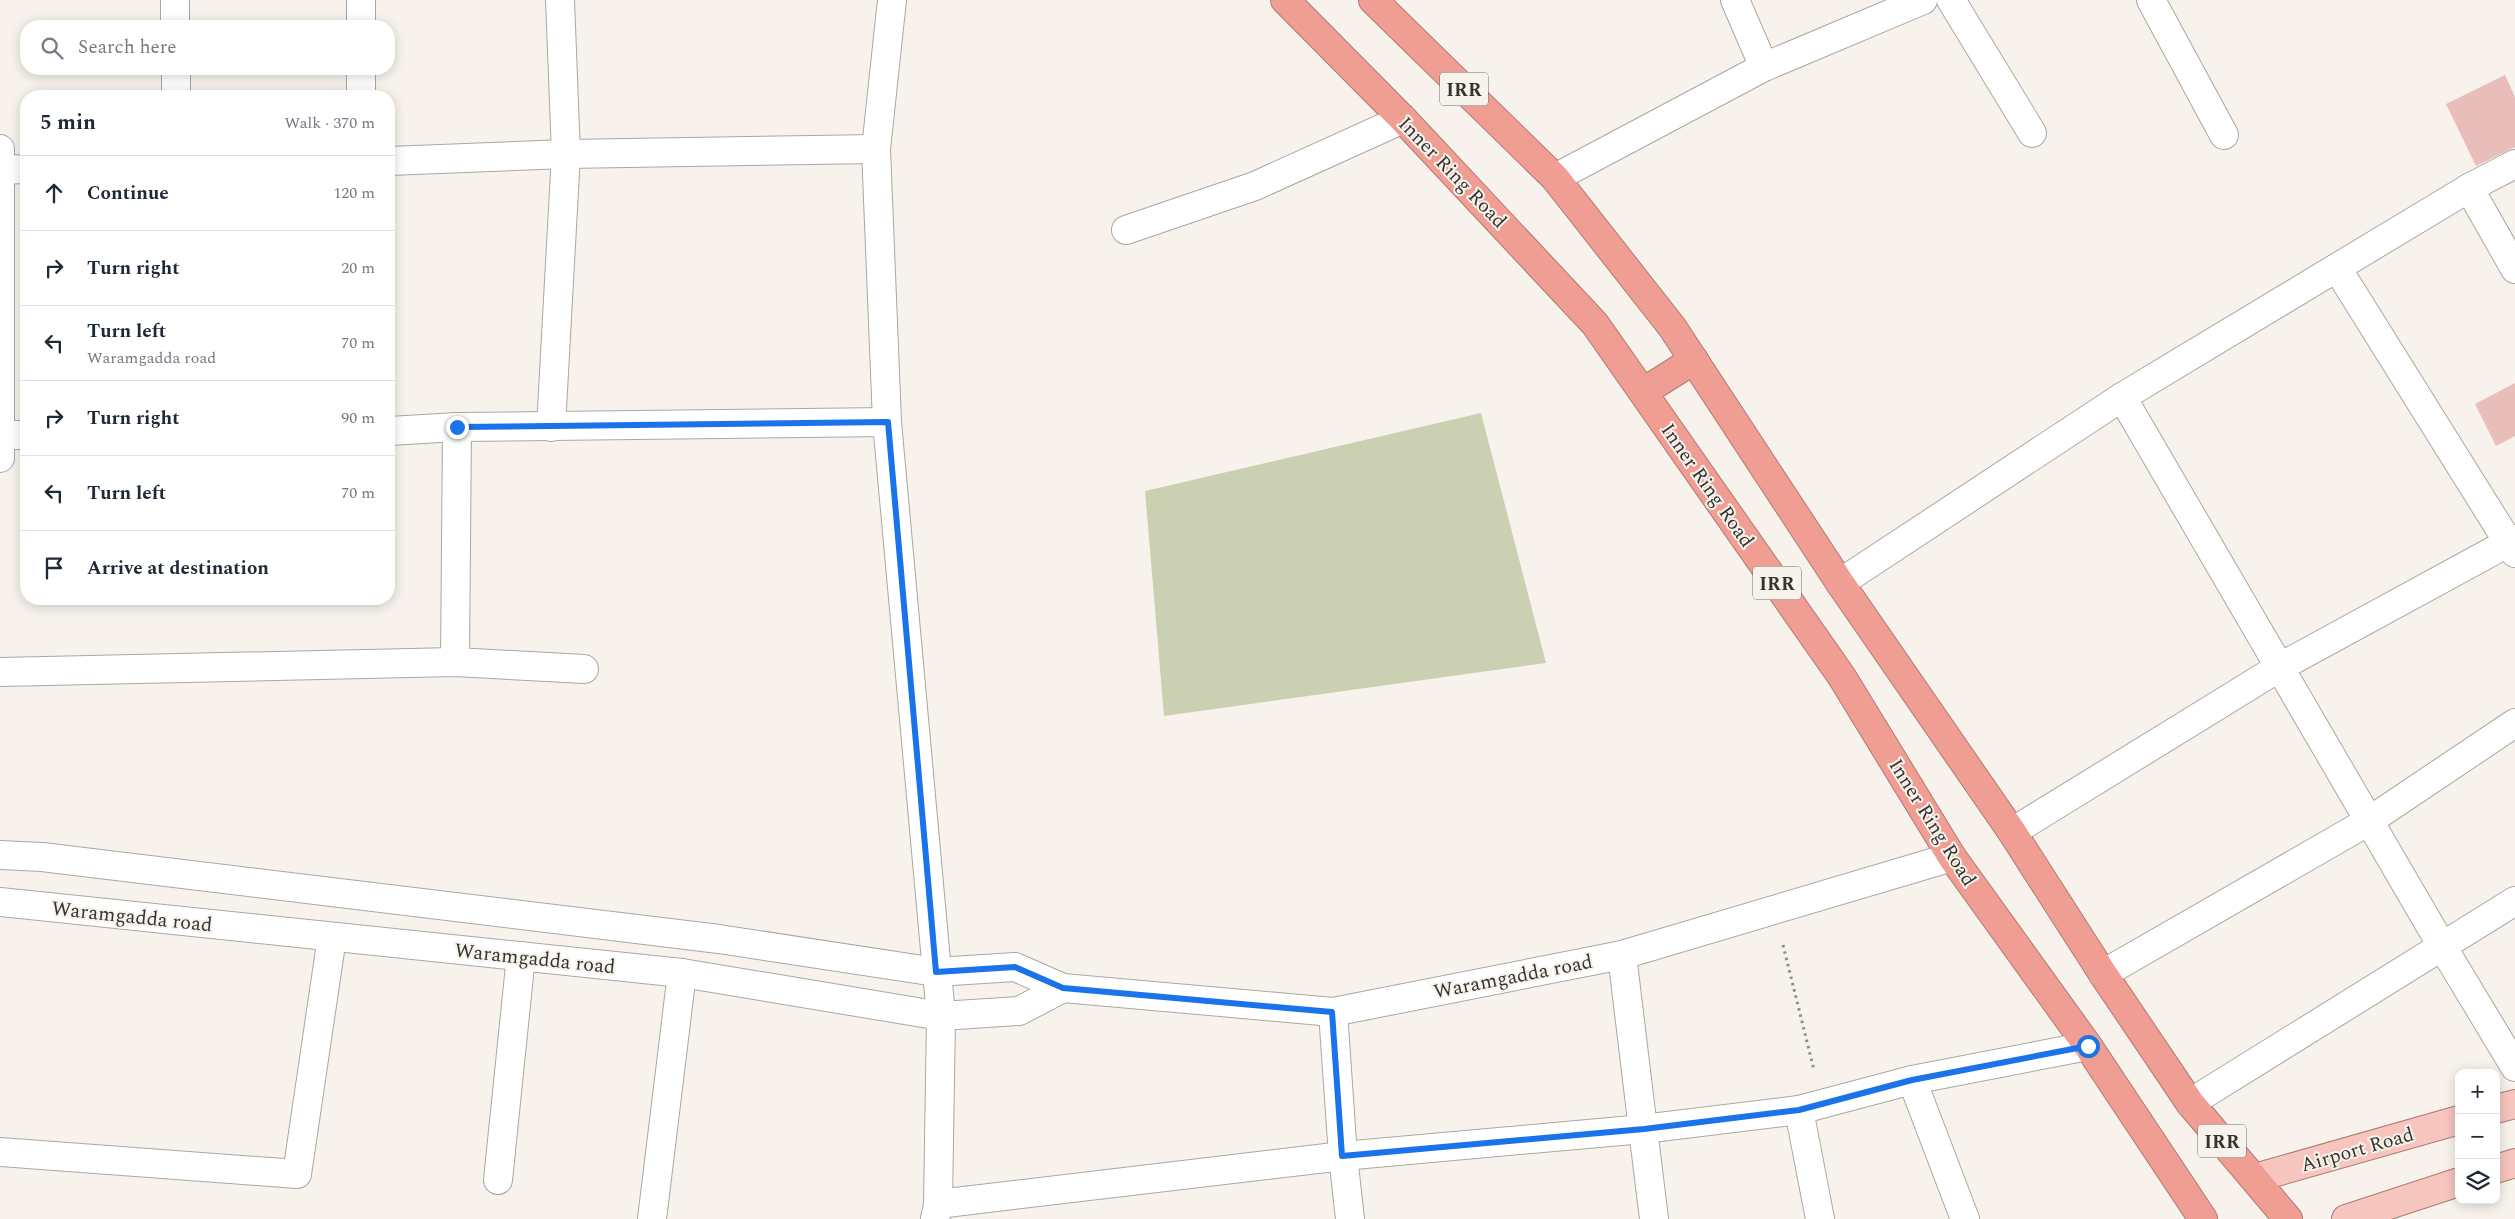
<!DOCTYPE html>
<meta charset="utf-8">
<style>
body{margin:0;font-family:Spectral,serif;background:#f6f6f7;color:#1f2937}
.controls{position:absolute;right:15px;bottom:15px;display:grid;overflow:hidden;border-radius:10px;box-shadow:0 2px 12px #0003}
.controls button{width:45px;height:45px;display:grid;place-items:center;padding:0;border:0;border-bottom:1px solid #e0e1e3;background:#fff;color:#1f2937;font:25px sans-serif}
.stop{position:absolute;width:15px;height:15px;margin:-11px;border:4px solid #1a73e8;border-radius:50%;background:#fff}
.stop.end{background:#1a73e8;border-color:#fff;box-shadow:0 1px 5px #0008}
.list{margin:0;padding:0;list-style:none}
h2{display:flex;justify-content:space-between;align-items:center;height:65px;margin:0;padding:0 20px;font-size:21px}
h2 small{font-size:16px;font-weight:400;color:#747a83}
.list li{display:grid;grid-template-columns:32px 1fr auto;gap:15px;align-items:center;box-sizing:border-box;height:75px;padding:0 20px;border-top:1px solid #e0e1e3}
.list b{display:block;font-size:19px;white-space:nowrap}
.list p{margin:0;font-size:16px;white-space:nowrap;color:#747a83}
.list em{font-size:16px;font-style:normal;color:#747a83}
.icon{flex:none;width:28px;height:28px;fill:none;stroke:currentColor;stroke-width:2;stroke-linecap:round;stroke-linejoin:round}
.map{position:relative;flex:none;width:2515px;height:1219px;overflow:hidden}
.search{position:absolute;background:#fff;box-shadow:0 2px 12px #0003;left:20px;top:20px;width:375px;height:55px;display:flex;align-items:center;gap:12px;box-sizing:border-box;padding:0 18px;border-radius:20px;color:#747a83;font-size:19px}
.panel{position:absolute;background:#fff;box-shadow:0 2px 12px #0003;left:20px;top:90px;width:375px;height:515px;border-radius:20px}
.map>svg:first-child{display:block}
.green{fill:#ccd0b2}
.building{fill:#e8bdba}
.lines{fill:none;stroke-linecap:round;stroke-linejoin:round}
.minor-casing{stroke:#aba7a1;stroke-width:30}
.major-casing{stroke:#af7971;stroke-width:30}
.highway-casing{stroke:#af7971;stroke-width:30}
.path{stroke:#918e89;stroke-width:3;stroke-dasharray:2.5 4;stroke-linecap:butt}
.minor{stroke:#fff;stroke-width:28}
.major{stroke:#f6c5be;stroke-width:28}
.highway{stroke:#f09e93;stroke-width:28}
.route{stroke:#1a73e8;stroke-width:6}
.labels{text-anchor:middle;stroke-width:4;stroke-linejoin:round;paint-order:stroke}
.shield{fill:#f7f3ec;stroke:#6f6d69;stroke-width:1}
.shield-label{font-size:19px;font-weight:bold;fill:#353431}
.street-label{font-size:20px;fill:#353431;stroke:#f7f3ec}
</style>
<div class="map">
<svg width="2515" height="1219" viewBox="0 0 2515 1219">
<rect width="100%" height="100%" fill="#f7f3ec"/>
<!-- green -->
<path class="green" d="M1481,413L1546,663L1164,716L1145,491Z"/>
<!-- building -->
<g class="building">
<path d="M2505,75L2515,97V147L2476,166L2446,104Z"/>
<path d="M2515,383V436L2496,446L2475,404Z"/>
</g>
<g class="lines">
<defs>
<g id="minor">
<path d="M175,0V26"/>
<path d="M892,0L876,149L887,422L941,1016L938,1204L935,1219"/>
<path d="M1735,0L1764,67"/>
<path d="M1951,0L2032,133"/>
<path d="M2151,0L2224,135"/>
<path d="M361,26V0"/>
<path d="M176,69V96"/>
<path d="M361,96V69"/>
<path d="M0,149V458"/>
<path d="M389,161L566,154L876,149"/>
<path d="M2515,164L2469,188L2515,269"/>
<path d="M1,170L26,169"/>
<path d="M1555,178L1764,67L1923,0"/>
<path d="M1126,230L1255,186L1403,119"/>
<path d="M2337,268L2515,553"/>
<path d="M2122,397L2442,946L2515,1067"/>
<path d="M551,427L566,154L560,0"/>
<path d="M389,431L457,427L887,422"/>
<path d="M0,435H26"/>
<path d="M1840,583L2122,397L2469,188"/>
<path d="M455,662L457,427"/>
<path d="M0,672L455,662L584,669"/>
<path d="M2012,832L2280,667L2515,539"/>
<path d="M0,855L42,857L719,939L936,972L1015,967L1063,988L1333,1012L1622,955L1952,857"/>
<path d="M0,902L682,973L941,1016L1019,1011L1063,988"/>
<path d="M1622,955L1643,1129L1799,1110L1912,1080L2088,1046"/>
<path d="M2103,974L2369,821L2515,723"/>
<path d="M1333,1012L1343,1156L1350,1219"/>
<path d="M1912,1080L1965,1219"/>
<path d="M2190,1103L2515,901"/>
<path d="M1799,1110L1820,1219"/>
<path d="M0,1152L297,1174L332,937"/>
<path d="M498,1180L521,956"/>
<path d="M938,1204L1343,1156L1643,1129L1654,1219"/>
<path d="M652,1219L682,973"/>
</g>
<g id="major">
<path d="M2496,1109L2515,1104"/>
<path d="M2496,1169L2515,1163"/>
<path d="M2255,1178L2459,1120"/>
<path d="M2346,1219L2459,1182"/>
</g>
<g id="highway">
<path d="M1285,0L1403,119L1595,324L1842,677L1952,857L2088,1046L2203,1219"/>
<path d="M1373,0L1555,178L1672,327L1840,583L2012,832L2103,974L2190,1103L2288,1219"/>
<path d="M1643,392L1694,360"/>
</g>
</defs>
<!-- minor casing -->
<use href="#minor" class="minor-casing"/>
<!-- major casing -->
<use href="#major" class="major-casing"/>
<!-- highway casing -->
<use href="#highway" class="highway-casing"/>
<!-- path -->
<path class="path" d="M1783,945L1814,1070"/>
<!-- minor -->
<use href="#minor" class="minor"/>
<!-- major -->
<use href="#major" class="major"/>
<!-- highway -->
<use href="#highway" class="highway"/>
</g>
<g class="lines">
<!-- route -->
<path class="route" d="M457,427L888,422L936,972L1015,967L1063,988L1332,1012L1342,1156L1644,1129L1799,1110L1912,1080L2088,1046"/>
</g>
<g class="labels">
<!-- shield labels -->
<g class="shield">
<rect x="1440" y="72.5" width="48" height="33" rx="4"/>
<rect x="1753" y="566.5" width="48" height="33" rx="4"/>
<rect x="2198" y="1124.5" width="48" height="33" rx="4"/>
</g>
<g class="shield-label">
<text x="1464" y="96">IRR</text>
<text x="1777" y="590">IRR</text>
<text x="2222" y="1148">IRR</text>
</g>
<!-- street labels -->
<g class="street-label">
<text transform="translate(1453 172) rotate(46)" y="7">Inner Ring Road</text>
<text transform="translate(1708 485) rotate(55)" y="7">Inner Ring Road</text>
<text transform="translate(1933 822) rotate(58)" y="7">Inner Ring Road</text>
<text transform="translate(132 916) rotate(6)" y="7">Waramgadda road</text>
<text transform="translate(535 958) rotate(6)" y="7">Waramgadda road</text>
<text transform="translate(1513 976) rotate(-11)" y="7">Waramgadda road</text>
<text transform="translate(2357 1149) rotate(-16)" y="7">Airport Road</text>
</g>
</g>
</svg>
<div class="controls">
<button>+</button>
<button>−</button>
<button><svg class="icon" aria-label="layers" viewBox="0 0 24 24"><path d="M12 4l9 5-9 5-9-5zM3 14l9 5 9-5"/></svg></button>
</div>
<div class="stop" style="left:2088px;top:1046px"></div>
<div class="stop end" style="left:457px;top:427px"></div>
<div class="search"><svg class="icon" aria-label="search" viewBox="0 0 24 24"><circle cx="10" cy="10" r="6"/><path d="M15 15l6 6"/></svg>Search here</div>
<section class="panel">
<h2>5 min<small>Walk · 370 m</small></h2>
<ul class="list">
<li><svg class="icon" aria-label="ahead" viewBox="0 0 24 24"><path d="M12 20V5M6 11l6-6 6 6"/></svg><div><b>Continue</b></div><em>120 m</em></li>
<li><svg class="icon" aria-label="right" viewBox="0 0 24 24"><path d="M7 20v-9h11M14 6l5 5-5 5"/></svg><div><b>Turn right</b></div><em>20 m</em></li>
<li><svg class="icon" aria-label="left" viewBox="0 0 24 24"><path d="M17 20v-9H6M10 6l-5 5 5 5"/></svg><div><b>Turn left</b><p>Waramgadda road</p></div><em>70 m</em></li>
<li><svg class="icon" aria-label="right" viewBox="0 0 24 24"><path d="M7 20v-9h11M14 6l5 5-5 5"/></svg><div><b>Turn right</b></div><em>90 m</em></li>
<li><svg class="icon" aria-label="left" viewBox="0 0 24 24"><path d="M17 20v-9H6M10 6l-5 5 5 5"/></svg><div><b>Turn left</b></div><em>70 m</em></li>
<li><svg class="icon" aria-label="arrive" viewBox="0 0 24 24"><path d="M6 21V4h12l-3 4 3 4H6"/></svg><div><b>Arrive at destination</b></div></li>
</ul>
</section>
</div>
